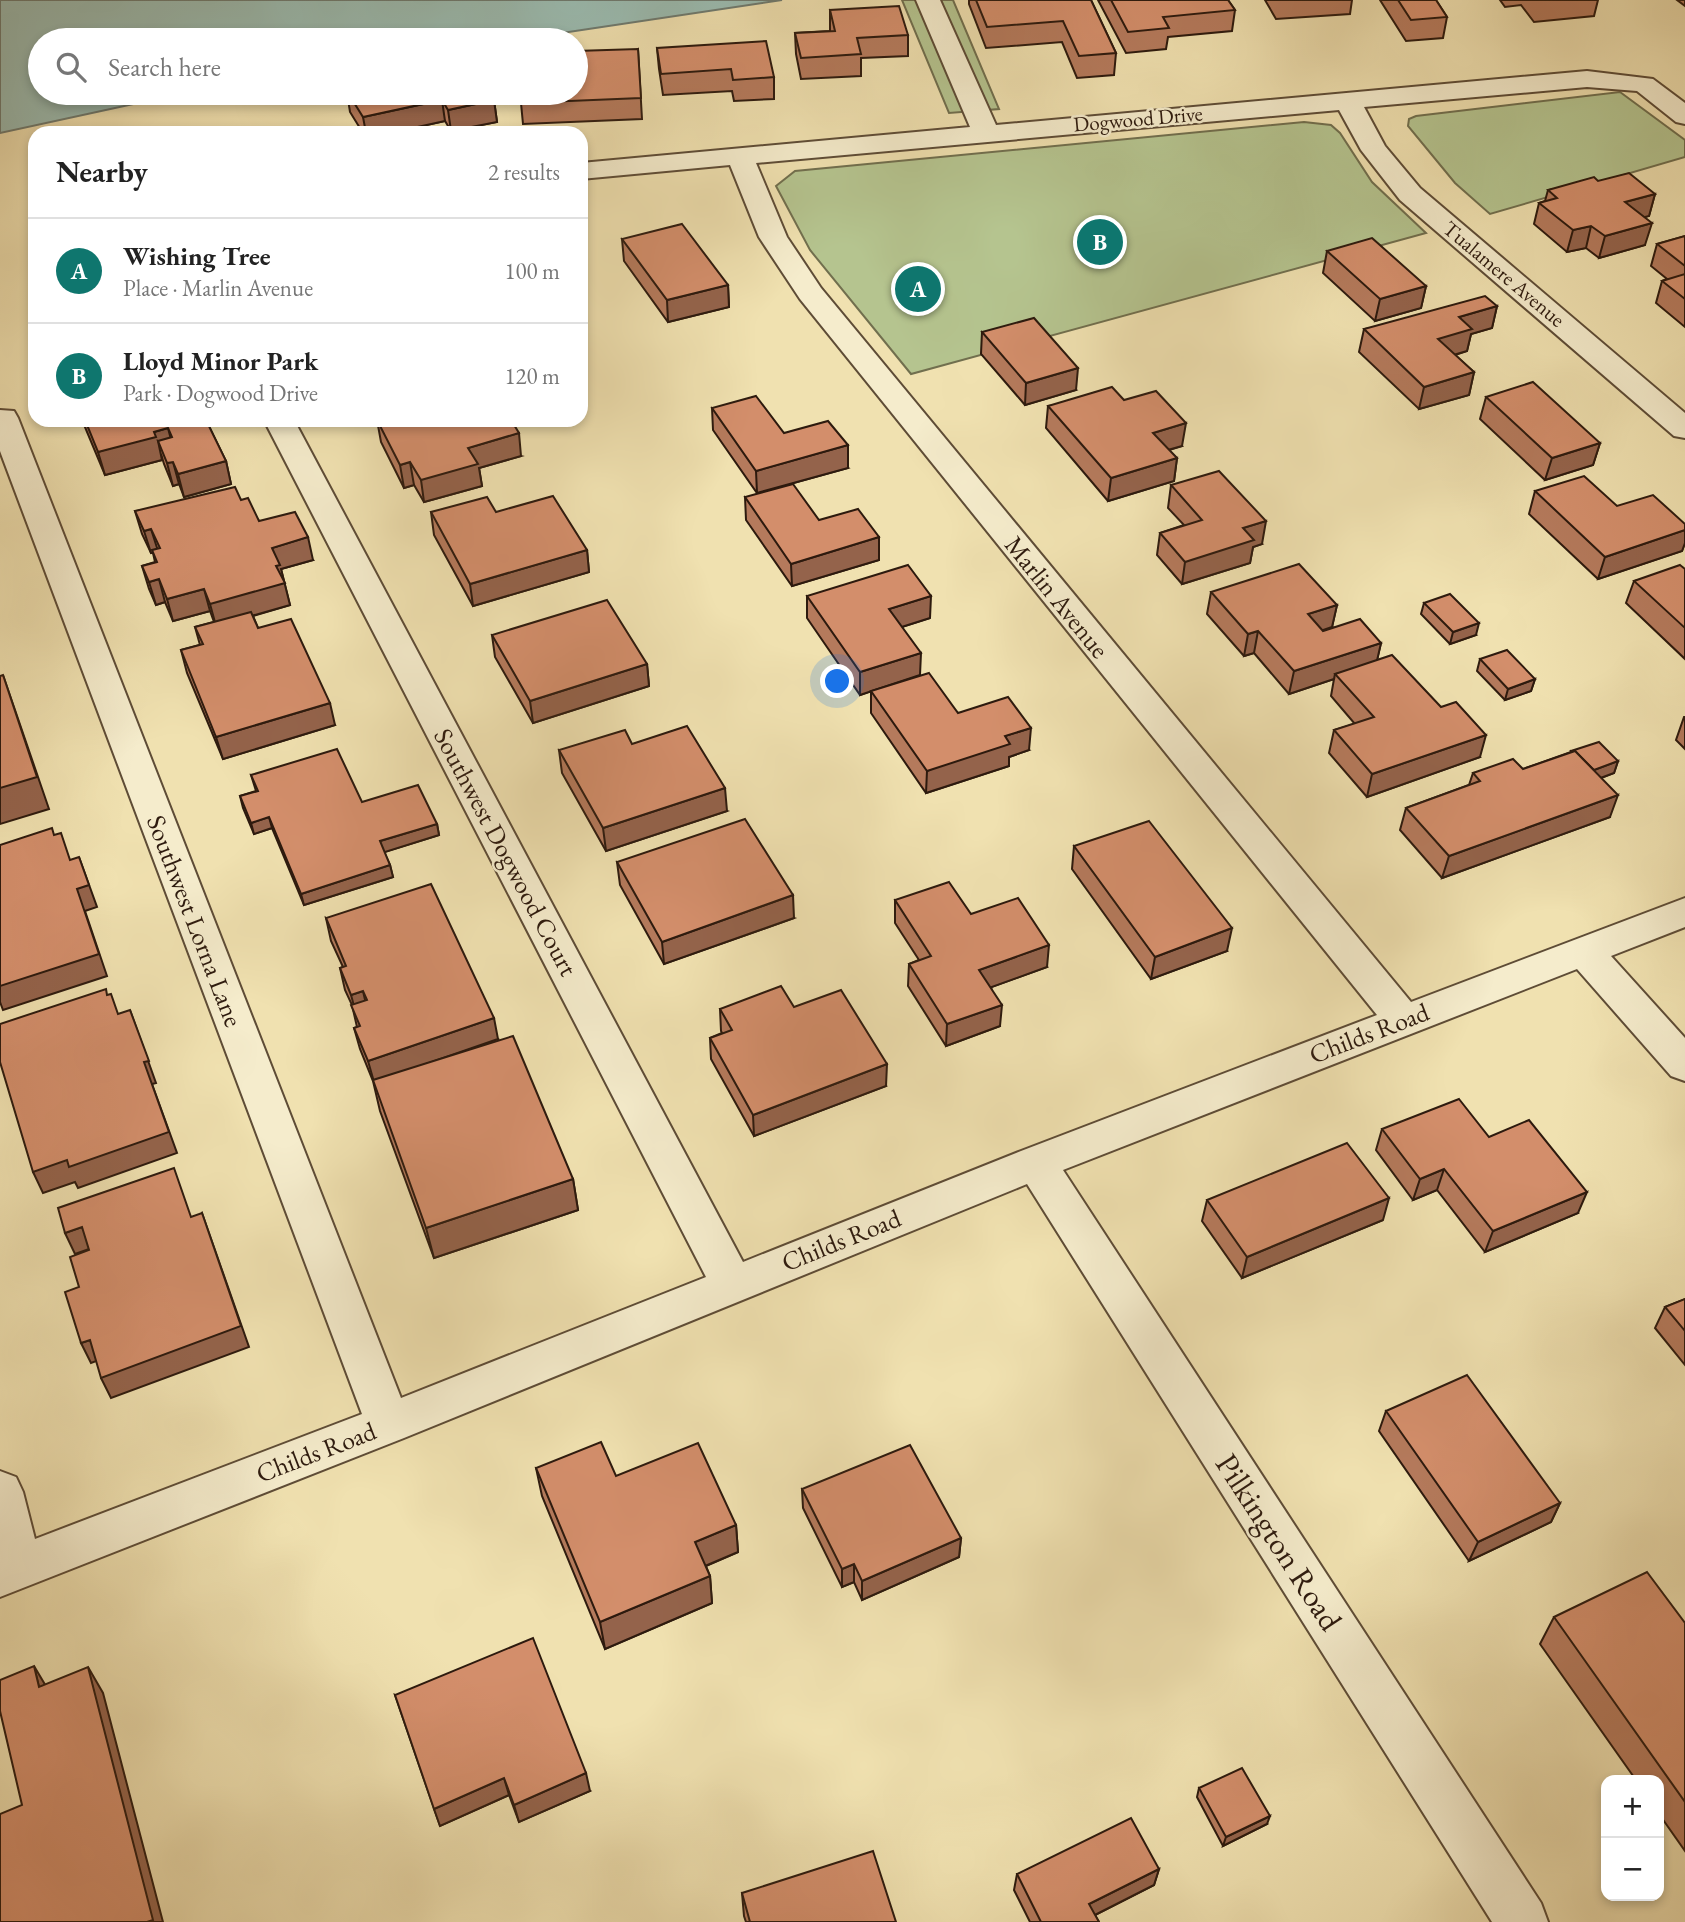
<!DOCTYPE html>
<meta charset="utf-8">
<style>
body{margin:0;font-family:"EB Garamond",serif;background:#f2f2f2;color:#222}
.controls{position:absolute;right:21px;bottom:21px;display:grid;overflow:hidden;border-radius:14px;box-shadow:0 4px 10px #0003}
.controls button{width:63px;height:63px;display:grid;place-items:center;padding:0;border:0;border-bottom:2px solid #e0e0e0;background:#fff;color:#222;font:35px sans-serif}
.you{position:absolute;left:838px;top:682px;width:24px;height:24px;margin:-18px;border:5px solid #fff;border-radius:50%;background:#1a73e8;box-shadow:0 0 0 10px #1a73e833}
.badge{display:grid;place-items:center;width:46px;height:46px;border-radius:50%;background:#0f766e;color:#fff;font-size:23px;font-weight:700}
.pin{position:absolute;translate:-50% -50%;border:4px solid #fff;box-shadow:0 2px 7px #0006}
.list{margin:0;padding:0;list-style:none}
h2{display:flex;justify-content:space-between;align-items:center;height:91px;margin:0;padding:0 28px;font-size:30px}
h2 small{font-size:23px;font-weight:400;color:#767676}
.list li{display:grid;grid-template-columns:46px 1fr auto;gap:21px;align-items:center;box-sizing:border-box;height:105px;padding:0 28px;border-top:2px solid #e0e0e0}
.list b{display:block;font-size:26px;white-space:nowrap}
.list p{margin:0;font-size:23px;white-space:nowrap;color:#767676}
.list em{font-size:23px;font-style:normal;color:#767676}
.icon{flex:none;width:38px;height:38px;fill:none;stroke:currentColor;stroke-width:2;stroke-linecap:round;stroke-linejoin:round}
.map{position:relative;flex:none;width:1685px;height:1922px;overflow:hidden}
.search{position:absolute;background:#fff;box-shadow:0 4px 10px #0003;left:28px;top:28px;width:560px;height:77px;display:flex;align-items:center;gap:18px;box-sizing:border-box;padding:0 24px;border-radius:38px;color:#767676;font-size:26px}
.panel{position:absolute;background:#fff;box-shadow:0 4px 10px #0003;left:28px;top:126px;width:560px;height:301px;border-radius:21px}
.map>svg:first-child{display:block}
.green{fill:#b5c48f;stroke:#716f4e;stroke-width:2}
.water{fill:#9bbcb1;stroke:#6f7b70;stroke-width:2}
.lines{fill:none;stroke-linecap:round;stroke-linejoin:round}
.minor-casing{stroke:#5e4c36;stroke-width:4}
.minor{fill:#f5eccc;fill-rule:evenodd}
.wall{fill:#b57a5c;stroke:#2d1a0e;stroke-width:2}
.shaded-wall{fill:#94634b;stroke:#2d1a0e;stroke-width:2}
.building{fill:#d38e6b;stroke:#2d1a0e;stroke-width:2}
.labels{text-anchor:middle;stroke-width:5;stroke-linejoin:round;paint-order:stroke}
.far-street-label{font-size:21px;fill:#2d1a0e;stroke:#f5eccc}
.street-label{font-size:26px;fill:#2d1a0e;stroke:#f5eccc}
.near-street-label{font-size:32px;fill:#2d1a0e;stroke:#f5eccc}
</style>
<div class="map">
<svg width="1685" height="1922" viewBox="0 0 1685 1922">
<rect width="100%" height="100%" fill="#f0e1b0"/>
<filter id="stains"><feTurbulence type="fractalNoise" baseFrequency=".00286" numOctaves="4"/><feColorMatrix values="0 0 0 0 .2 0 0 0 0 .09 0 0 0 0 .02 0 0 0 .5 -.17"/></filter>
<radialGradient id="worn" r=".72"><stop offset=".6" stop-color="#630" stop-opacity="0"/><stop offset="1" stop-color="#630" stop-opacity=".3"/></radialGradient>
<!-- green -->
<g class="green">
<path d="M902,0H953L999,109L949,113Z"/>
<path d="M1620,92L1685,140V157L1490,214L1455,183L1408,126L1409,119L1416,116Z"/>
<path d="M1304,122L1331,125L1340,133L1372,182L1426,233L911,374L810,250L776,186L795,171Z"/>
</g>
<!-- water -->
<path class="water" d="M0,0H782L515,40H40V93H184L0,133Z"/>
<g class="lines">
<defs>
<path id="minor" d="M916,0H940L996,125L1587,71L1653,79L1685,103V124L1676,122L1637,91L1587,87L1364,107L1385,146L1420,188L1685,413V438L1674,436L1400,200L1361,150L1339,110L756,163L787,237L821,288L1411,1002L1685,898V927L1611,956L1685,1038V1081L1671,1076L1577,969L1063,1170L1541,1903L1548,1922H1492L1027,1184L404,1438L0,1597V1471L16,1477L23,1492L35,1539L362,1414L0,451V410L14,411L18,418L401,1398L706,1277L264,420H294L743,1262L1021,1151L1377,1015L800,299L759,237L730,165L581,179V163L970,127Z"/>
</defs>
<!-- minor casing -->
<use href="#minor" class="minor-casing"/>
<!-- minor -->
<use href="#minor" class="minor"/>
</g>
<!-- wall -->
<g class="wall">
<path d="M969,0H1091L1116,53L1114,75L1077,78L1062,42L986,48L969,4Z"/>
<path d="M1098,0H1228L1235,10L1232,31L1168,37L1166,49L1126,53Z"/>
<path d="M1265,0H1352L1350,14L1276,19Z"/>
<path d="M1380,0H1436L1447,17L1443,38L1406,41Z"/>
<path d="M1500,0H1598L1594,16L1534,22L1521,5L1505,7Z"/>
<path d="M1677,0H1685V6Z"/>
<path d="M830,10L908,35V56L861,58V76L801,79L796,54L795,33L830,31Z"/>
<path d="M657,48L774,77V99L734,101L732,91L663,95L659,69Z"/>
<path d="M638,49L642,119L523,124L521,103Z"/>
<path d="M347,93H489L494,100L497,122L451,131L445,121L390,133H363L350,112Z"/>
<path d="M1598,181L1655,194L1649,216L1644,217L1645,245L1599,258L1586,248L1567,252L1534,224L1539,203L1545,201L1548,190Z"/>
<path d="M1685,236V327L1656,303L1662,281L1667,279L1651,266L1657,244Z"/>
<path d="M622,239L728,285L729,307L668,322L624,261Z"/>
<path d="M1327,251L1426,286L1421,308L1375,321L1323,273Z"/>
<path d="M1497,306L1492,328L1471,334L1467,351L1455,355L1474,372L1469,395L1419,409L1359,352L1364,329Z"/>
<path d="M982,332L1076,390L1025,405L981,354Z"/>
<path d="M1486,397L1600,443L1593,465L1545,480L1480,419Z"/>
<path d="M1124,400L1182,446L1169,450L1177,458L1174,481L1108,501L1046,428L1048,406Z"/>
<path d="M712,408L784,433L848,468L757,493L713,430Z"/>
<path d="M82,420H206L226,461L231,484L184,497L179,484L173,486L164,464L161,454L162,460L105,475Z"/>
<path d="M377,420L521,456L479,468L482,486L424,502L414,485L404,488L381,442Z"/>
<path d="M1171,485L1262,544L1253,547L1250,563L1182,584L1157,555L1160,533L1184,525L1168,508Z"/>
<path d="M1535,491L1617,506L1685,530V543L1682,551L1598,579L1529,514Z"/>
<path d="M745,497L819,520L879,537V560L792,586L746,520Z"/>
<path d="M241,500L259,521L313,560L281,569L290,605L253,616L258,628L335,725L223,759L187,673L181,650L200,645L195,627L214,622L210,611L173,621L165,602L156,605L149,589L142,566L155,562L153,553H151L142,534L135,511Z"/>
<path d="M431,512H496L587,550L589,572L473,606L434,535Z"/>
<path d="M1685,569V659L1626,603L1634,581Z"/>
<path d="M1211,592L1337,605L1332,627L1381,643L1377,660L1480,757L1367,797L1329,753L1334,730L1355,724L1331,696L1334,679L1289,694L1254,653L1244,656L1207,614Z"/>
<path d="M807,596L930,618L902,627L920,675L958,713L1029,750L1009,757V766L926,793L871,713V691L860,695L807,618Z"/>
<path d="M1424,603L1476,635L1450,644L1421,614Z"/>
<path d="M492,635L647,664L649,686L533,723L495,657Z"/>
<path d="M1480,659L1535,679L1531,691L1505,700L1477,671Z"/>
<path d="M1684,717H1685V749L1676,740Z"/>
<path d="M559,750L727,811L606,851L562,773Z"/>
<path d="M1571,751L1618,761L1614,773L1601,778L1610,817L1442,878L1400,830L1406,808L1469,785L1473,773L1523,769L1571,752Z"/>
<path d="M251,775L362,802L437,824L439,835L384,852L390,865L393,877L304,905L272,828L254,834L243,808L240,796L256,791Z"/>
<path d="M1074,846L1227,951L1151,979L1072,869Z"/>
<path d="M617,862L794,918L664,964L620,885Z"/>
<path d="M895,900L971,914L1047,967L991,987L1000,1026L946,1046L908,986L909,964L919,960L895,923Z"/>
<path d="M326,918L498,1039L469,1049L573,1179L578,1210L434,1258L380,1111L373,1081L360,1049L354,1028L357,1027L352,1005L345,990L340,968L343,967L331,941Z"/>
<path d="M794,1007L886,1086L754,1136L711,1059L710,1038L722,1033L721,1031L720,1009Z"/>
<path d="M1382,1129L1489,1137L1578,1213L1485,1252L1437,1190L1413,1200L1376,1150Z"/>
<path d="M1207,1200L1383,1220L1242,1278L1202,1221Z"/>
<path d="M1685,1299V1365L1655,1328L1665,1307Z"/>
<path d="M1386,1411L1560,1503L1551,1522L1469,1561L1379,1431Z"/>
<path d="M536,1468L616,1476L736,1525L738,1552L706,1566L710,1576L712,1603L605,1649L542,1496Z"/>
<path d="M802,1489L961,1538L959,1557L862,1600L854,1582L842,1587L803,1508Z"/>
<path d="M1554,1617L1685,1623V1851L1659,1814V1780H1636L1540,1644Z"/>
<path d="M395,1695L590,1791L519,1822L509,1795L440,1826Z"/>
<path d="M1199,1788L1267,1824L1223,1846L1197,1797Z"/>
<path d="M1159,1869L1154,1885L1095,1915L1099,1922H1030L1014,1890L1017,1874Z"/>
<path d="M742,1893L896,1922H746L744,1916Z"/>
</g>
<!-- shaded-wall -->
<g class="shaded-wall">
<path d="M442,100L445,121L390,133H366L363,117Z"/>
<path d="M494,100L497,122L451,131L448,110Z"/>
<path d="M1655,194L1649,216L1619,224L1625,202Z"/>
<path d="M1652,223L1645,245L1599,258L1605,236Z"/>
<path d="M1591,226L1586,248L1567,252L1573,230Z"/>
<path d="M728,285L729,307L668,322L667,300Z"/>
<path d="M1426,286L1421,308L1375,321L1380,299Z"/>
<path d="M1497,306L1492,328L1471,334L1467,351L1433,361L1438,339L1459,317Z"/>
<path d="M1078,368L1076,390L1025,405L1026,383Z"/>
<path d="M1474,372L1469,395L1419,409L1424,387Z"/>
<path d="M1186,423L1182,446L1150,455L1153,433Z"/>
<path d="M168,428L174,451L158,441L162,460L105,475L98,452L154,432Z"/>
<path d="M519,433L521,456L479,468L482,486L424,502L421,480L468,448Z"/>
<path d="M1600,443L1593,465L1545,480L1552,458Z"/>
<path d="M848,445V468L757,493L756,471Z"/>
<path d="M1177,458L1174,481L1108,501L1111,478Z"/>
<path d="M226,461L231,484L184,497L178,474Z"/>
<path d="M173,462L179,484L173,486L167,463Z"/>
<path d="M410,462L414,485L404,488L400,465Z"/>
<path d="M1266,521L1262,544L1253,547L1250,563L1182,584L1185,562L1243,528Z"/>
<path d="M151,529L158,551L151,553L144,531Z"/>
<path d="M1685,530V543L1682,551L1598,579L1605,557Z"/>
<path d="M308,537L313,560L281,569L290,605L216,626L210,604L272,548Z"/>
<path d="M879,537V560L792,586L791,564Z"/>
<path d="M587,550L589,572L473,606L470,584Z"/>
<path d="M159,579L165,602L156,605L149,582Z"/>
<path d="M204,589L210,611L173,621L167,599Z"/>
<path d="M931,596L930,618L889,631V609Z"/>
<path d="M1337,605L1332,627L1303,637L1308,614Z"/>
<path d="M1479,623L1476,635L1450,644L1453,632Z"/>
<path d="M1258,631L1254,653L1244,656L1248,634Z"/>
<path d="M1381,643L1376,665L1335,674L1334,679L1289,694L1294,671Z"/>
<path d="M921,653L920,675L860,695V672Z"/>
<path d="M647,664L649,686L533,723L530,701Z"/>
<path d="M3,675L49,809L0,824V788Z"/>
<path d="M1535,679L1531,691L1505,700L1508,689Z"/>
<path d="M330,703L335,725L223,759L216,737Z"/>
<path d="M1031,728L1029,750L1009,757V766L926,793L927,771L1005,736Z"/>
<path d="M1486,735L1480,757L1367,797L1372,774Z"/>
<path d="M1618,761L1614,773L1587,783L1591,771Z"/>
<path d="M725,788L727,811L606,851L603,828Z"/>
<path d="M1618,795L1610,817L1442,878L1449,856Z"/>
<path d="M269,817L272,828L254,834L251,823Z"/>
<path d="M437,824L439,835L382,853L380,841Z"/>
<path d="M79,857L97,907L85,911L107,976L3,1010L0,1002V986L77,889Z"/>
<path d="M390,865L393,877L304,905L301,894Z"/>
<path d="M793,895L794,918L664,964L662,942Z"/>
<path d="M1232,928L1227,951L1151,979L1155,957Z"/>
<path d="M1049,945L1047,967L978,992L979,970Z"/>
<path d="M363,991L368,1013L357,1017L351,995Z"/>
<path d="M1002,1005L1000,1026L946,1046L947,1024Z"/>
<path d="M130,1010L156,1083L152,1084L177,1153L78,1188L75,1182L43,1193L33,1172L144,1062Z"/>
<path d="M494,1018L498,1039L374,1082L368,1061Z"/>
<path d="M887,1064L886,1086L754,1136L753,1115Z"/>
<path d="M1444,1169L1437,1190L1413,1200L1420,1179Z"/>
<path d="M573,1179L578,1210L434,1258L426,1228Z"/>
<path d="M1587,1192L1578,1213L1485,1252L1493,1231Z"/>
<path d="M1389,1198L1383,1220L1242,1278L1247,1257Z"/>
<path d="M202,1213L249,1347L111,1398L101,1378Z"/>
<path d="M82,1227L92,1248L75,1254L65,1233Z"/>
<path d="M90,1340L99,1360L91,1363L81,1343Z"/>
<path d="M1560,1503L1551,1522L1469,1561L1478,1542Z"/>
<path d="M736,1525L738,1552L698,1569L695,1542Z"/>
<path d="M961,1538L959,1557L862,1600V1581Z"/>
<path d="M854,1564V1582L842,1587V1569Z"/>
<path d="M710,1576L712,1603L605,1649L600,1622Z"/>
<path d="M34,1666L50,1693L39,1687Z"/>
<path d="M88,1667L103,1693L163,1922H147Z"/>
<path d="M586,1773L590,1791L519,1822L514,1805Z"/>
<path d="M504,1778L509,1795L440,1826L434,1809Z"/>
<path d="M1270,1816L1267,1824L1223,1846L1226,1837Z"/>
<path d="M1159,1869L1154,1885L1085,1920L1089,1904Z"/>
</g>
<!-- building -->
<g class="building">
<path d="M976,0H1091L1116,53L1079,56L1063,21L987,27Z"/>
<path d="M1111,0H1228L1235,10L1163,17L1169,28L1128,32Z"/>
<path d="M1398,0H1436L1447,17L1411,20Z"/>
<path d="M899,6L908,35L857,38L861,54L801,58L795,33L835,31L830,10Z"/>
<path d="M766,41L774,77L733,80L731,69L661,74L657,48Z"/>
<path d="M638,49L641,98L521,103V93H576V51Z"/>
<path d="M348,93H489L494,100L448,110L442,100L363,117Z"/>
<path d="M1629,173L1655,194L1625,202L1652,223L1605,236L1591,226L1573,230L1539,203L1557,198L1548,190L1594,177L1598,181Z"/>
<path d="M682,224L728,285L667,300L622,239Z"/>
<path d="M1685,236V266L1657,244Z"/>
<path d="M1372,238L1426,286L1380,299L1327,251Z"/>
<path d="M1685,274V299L1662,281Z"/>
<path d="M1485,296L1497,306L1459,317L1472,329L1438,339L1474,372L1424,387L1364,329Z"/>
<path d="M1034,318L1078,368L1026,383L982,332Z"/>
<path d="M1533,382L1600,443L1552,458L1486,397Z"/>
<path d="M1112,387L1124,400L1156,391L1186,423L1153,433L1177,458L1111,478L1048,406Z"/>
<path d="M756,396L784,433L828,421L848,445L756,471L712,408Z"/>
<path d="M85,420H206L226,461L178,474L173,462L167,463L158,441L172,437L168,428L154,432L156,437L98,452Z"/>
<path d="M377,420H511L519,433L468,448L478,464L421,480L410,462L400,465Z"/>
<path d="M1219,471L1266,521L1243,528L1254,540L1185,562L1160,533L1202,520L1171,485Z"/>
<path d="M1584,476L1617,506L1653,495L1685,524V530L1605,557L1535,491Z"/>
<path d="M793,484L819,520L858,509L879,537L791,564L745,497Z"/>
<path d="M235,487L241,500L248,498L259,521L295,512L308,537L272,548L280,565L276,566L285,583L210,604L204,589L167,599L159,579L149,582L142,566L157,562L152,550L160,548L151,529L144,531L135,511Z"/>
<path d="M553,496L587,550L470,584L431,512L487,497L496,512Z"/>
<path d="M1299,564L1337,605L1308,614L1323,631L1360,619L1381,643L1294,671L1258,631L1248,634L1211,592Z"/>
<path d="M908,565L931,596L889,609L921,653L860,672L807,596Z"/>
<path d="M1680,565L1685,569V628L1634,581Z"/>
<path d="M1450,594L1479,623L1453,632L1424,603Z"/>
<path d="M607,600L647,664L530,701L492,635Z"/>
<path d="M251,612L258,628L291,619L330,703L216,737L181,650L203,644L195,627Z"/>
<path d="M1507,650L1535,679L1508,689L1480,659Z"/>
<path d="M1392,655L1441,707L1456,702L1486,735L1372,774L1334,730L1374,717L1335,674Z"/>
<path d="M929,673L958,713L1008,697L1031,728L1005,736L1010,744L927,771L871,691Z"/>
<path d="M3,675L37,777L0,788V676Z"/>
<path d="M687,726L725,788L603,828L559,750L625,730L632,744Z"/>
<path d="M1599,742L1618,761L1594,770L1575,751L1572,752L1571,751Z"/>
<path d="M337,749L362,802L418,785L437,824L380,841L390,865L301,894L269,817L251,823L240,796L258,791L251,775Z"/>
<path d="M1575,751L1618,795L1449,856L1406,808L1480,781L1473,773L1513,759L1523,769Z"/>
<path d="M745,819L793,895L662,942L617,862Z"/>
<path d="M1149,821L1232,928L1155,957L1074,846Z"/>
<path d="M52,828L54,835L61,833L70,860L79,857L89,885L77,889L99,954L0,986V845Z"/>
<path d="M949,882L971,914L1018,898L1049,945L979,970L1002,1005L947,1024L909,964L931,956L895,900Z"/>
<path d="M431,884L494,1018L368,1061L354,1028L360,1026L351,1005L367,1000L363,991L351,995L340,968L346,966L326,918Z"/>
<path d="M781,986L794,1007L841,990L887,1064L753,1115L710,1038L732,1030L720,1009Z"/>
<path d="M106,989L107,995L111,994L118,1014L130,1010L149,1061L144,1062L169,1132L69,1167L67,1160L33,1172L0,1062V1024Z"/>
<path d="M513,1036L573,1179L426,1228L373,1080Z"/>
<path d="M1459,1099L1489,1137L1529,1120L1587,1192L1493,1231L1444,1169L1420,1179L1382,1129Z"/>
<path d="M1347,1143L1389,1198L1247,1257L1207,1200Z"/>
<path d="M174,1168L191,1217L202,1213L241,1326L101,1378L90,1340L81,1343L65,1292L79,1287L70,1257L89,1250L82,1227L65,1233L58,1208Z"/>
<path d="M1685,1299V1331L1665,1307Z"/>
<path d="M1467,1375L1560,1503L1478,1542L1386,1411Z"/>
<path d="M601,1442L616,1476L698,1443L736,1525L695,1542L710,1576L600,1622L536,1468Z"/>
<path d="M910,1445L961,1538L862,1581L854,1564L842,1569L802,1489Z"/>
<path d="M1647,1572L1685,1623V1802L1554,1617Z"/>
<path d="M533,1638L586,1773L514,1805L504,1778L434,1809L395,1695Z"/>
<path d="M34,1666L39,1687L88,1667L153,1920L147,1922H0V1814L22,1805L0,1711V1680Z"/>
<path d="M1242,1768L1270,1816L1226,1837L1199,1788Z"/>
<path d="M1131,1818L1159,1869L1089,1904L1099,1922H1041L1017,1874Z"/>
<path d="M873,1851L896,1922H750L742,1893Z"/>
</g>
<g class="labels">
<!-- far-street labels -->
<g class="far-street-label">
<text transform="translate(1138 119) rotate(-5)" y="7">Dogwood Drive</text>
<text transform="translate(1504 274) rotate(40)" y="7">Tualamere Avenue</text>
</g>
<!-- street labels -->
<g class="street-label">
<text transform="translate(1057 597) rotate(51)" y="9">Marlin Avenue</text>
<text transform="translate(506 852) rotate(62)" y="9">Southwest Dogwood Court</text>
<text transform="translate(195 921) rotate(69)" y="9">Southwest Lorna Lane</text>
<text transform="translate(1369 1033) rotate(-21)" y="9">Childs Road</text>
<text transform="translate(841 1240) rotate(-22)" y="9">Childs Road</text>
<text transform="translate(316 1452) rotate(-21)" y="9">Childs Road</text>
</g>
<!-- near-street labels -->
<g class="near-street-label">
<text transform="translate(1279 1542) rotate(57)" y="11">Pilkington Road</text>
</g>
</g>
<rect width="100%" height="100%" filter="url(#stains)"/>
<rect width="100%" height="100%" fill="url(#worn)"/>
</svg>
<div class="controls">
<button>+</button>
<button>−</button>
</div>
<div class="you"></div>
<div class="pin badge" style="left:918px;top:289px">A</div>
<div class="pin badge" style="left:1100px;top:242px">B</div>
<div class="search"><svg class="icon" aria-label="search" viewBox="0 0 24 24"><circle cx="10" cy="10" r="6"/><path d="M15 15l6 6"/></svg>Search here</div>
<section class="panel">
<h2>Nearby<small>2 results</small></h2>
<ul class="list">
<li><span class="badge">A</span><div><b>Wishing Tree</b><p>Place · Marlin Avenue</p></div><em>100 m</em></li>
<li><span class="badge">B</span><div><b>Lloyd Minor Park</b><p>Park · Dogwood Drive</p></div><em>120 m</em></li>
</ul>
</section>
</div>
